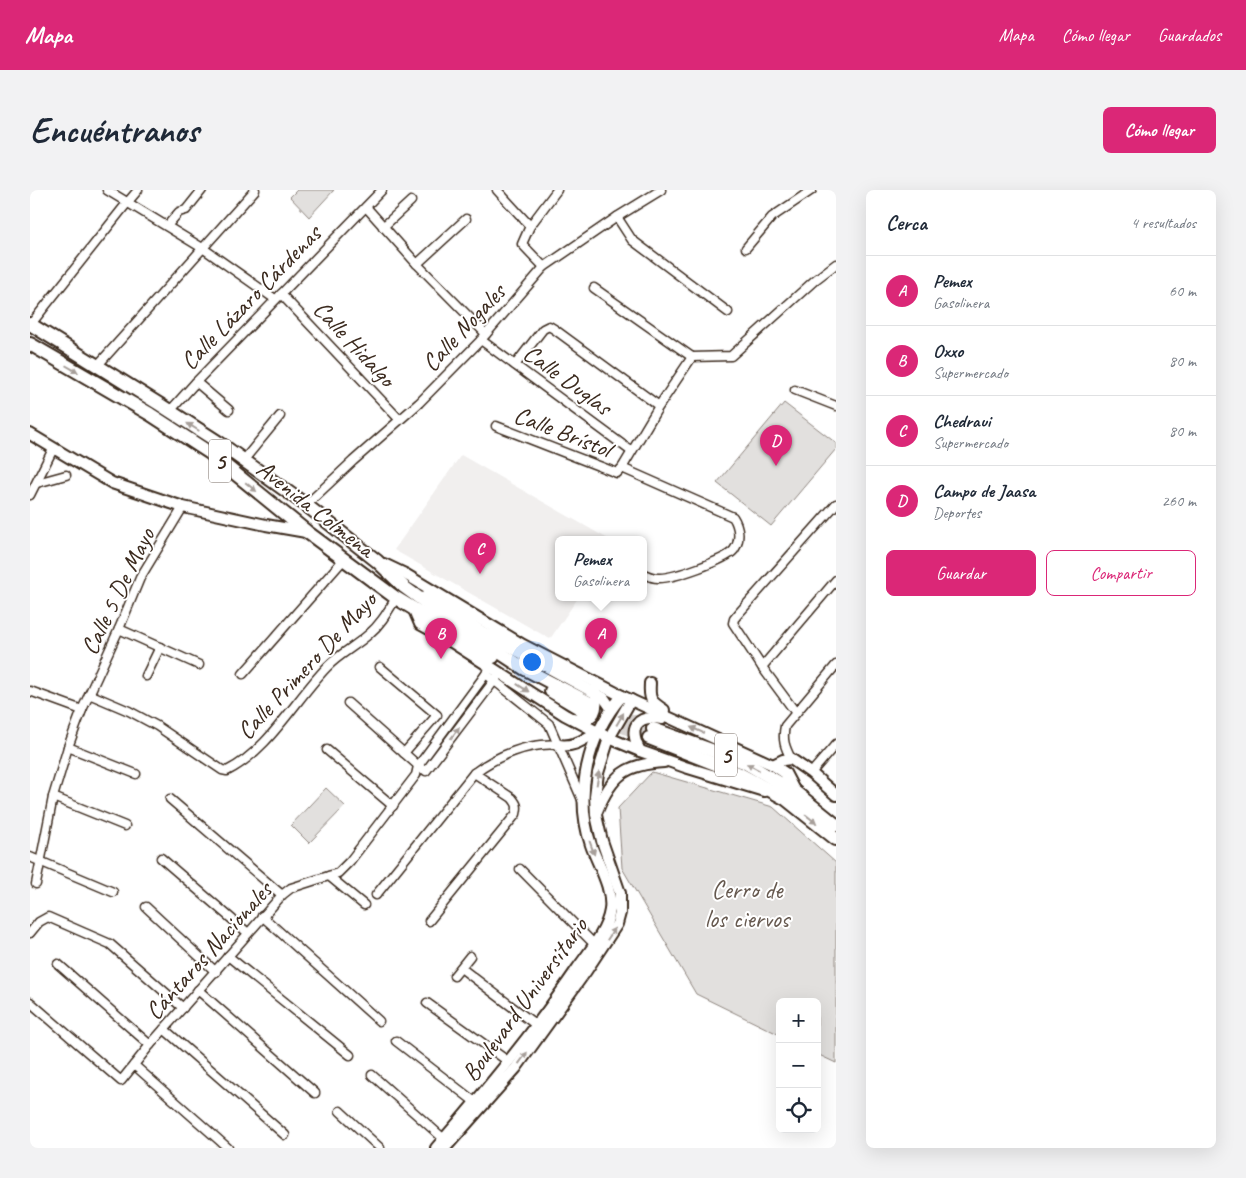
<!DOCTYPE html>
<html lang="es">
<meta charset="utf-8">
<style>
body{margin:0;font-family:Caveat,sans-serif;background:#f2f2f3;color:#1f2937}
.controls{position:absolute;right:15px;bottom:15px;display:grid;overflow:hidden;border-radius:8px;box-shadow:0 5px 20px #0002}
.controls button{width:45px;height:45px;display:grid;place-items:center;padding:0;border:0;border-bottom:1px solid #e0e1e3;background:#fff;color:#1f2937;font:25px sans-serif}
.you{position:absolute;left:501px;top:471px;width:18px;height:18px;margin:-12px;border:4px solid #fff;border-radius:50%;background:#1a73e8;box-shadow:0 0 0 8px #1a73e833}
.badge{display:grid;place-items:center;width:32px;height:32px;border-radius:50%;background:#db2777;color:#fff;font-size:16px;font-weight:700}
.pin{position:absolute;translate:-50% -41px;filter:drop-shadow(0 1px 2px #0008)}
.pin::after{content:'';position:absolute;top:26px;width:18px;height:15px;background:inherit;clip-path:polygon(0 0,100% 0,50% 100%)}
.popup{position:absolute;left:525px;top:346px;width:92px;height:65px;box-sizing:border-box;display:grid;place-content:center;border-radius:8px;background:#fff;filter:drop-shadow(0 1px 4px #0005);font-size:16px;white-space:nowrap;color:#747a83}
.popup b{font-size:19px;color:#1f2937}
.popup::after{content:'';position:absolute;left:50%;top:100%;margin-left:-10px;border:10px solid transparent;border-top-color:#fff}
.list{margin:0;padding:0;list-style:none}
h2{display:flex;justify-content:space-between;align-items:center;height:65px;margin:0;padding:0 20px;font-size:21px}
h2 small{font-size:16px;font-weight:400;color:#747a83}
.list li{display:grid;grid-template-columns:32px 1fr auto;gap:15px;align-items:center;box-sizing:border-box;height:70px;padding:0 20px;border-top:1px solid #e0e1e3}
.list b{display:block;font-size:19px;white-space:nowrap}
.list p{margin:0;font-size:16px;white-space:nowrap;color:#747a83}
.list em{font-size:16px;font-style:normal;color:#747a83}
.actions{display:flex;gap:10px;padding:15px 20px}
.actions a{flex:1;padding:11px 0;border:1px solid #db2777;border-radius:8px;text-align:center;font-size:18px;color:#db2777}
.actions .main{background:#db2777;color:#fff}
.icon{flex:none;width:28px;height:28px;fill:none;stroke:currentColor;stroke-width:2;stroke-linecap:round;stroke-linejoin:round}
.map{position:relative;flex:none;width:806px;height:958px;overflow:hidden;border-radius:8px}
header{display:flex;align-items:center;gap:30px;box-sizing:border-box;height:70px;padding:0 25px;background:#db2777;color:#fff}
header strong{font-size:24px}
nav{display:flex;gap:28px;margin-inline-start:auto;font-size:18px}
.intro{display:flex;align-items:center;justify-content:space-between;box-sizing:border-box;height:120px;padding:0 30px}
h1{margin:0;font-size:35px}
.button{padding:12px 22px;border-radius:8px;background:#db2777;color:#fff;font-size:18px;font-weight:700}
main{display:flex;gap:30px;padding:0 30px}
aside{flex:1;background:#fff;border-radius:8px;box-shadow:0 5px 20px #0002}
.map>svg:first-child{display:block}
.built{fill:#f1efee}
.green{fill:#e2e0de;stroke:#8e857e}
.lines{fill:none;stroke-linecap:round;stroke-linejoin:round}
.primary-tunnel{stroke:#d8d4d2;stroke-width:12;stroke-dasharray:12 6;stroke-linecap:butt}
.minor-casing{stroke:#3b2a1e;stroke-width:11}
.tertiary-casing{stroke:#3b2a1e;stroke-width:14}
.primary-casing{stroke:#3b2a1e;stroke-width:16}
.minor{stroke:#fff;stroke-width:8}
.tertiary{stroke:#fff;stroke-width:10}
.primary{stroke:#fff;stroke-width:12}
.oneway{fill:#a79f9a}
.labels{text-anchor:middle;stroke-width:4;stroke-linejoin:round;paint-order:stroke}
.shield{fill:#fff;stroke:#766a62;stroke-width:1}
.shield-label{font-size:24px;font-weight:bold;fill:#3b2a1e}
.street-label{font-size:25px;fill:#3b2a1e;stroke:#fff}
.park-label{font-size:25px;fill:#65584e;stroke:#fff}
</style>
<header>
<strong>Mapa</strong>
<nav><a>Mapa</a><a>Cómo llegar</a><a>Guardados</a></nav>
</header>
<div class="intro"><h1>Encuéntranos</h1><a class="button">Cómo llegar</a></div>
<main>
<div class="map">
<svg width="806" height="958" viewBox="0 0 806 958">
<rect width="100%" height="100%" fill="#fff"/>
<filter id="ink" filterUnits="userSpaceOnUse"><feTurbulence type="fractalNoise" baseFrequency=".02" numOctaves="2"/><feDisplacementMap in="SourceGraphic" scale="10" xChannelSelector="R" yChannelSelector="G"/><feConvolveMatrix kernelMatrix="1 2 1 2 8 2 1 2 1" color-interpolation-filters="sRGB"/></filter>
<g filter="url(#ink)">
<!-- built -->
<path class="built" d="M431,265L580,350H528V408H548L520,449L364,360Z"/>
<!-- green -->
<g class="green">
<path d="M267,0H304L279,27L260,7Z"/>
<path d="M754,213L806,253V259L741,336L687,293Z"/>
<path d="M622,582L743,617L806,673V873L787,864V812H750V845L666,804L592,678L588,618Z"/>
<path d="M296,598L315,616L279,653L261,635Z"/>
</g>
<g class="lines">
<!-- primary-tunnel -->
<g class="primary-tunnel">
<path d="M560,513L623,539"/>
<path d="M556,522L619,548"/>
</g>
<defs>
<g id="minor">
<path d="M77,0L174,59L245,109"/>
<path d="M467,0L500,36"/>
<path d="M336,17L387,74L456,144"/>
<path d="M587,27L602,50L698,122"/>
<path d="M137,36L149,22L156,20L172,0"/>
<path d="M353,37L381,11"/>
<path d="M716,58L742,27L782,0"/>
<path d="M387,74L436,29"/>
<path d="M514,77L492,54L500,36L527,0"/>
<path d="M564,98L662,167"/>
<path d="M251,104L369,229"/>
<path d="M1,134L97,13L108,0"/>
<path d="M451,150L601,261"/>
<path d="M662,167L701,166L785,90L806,74"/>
<path d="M485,175L513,139L519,136L524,139L629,216"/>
<path d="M67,176L225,0"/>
<path d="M166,192L199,220"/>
<path d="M765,200L806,216"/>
<path d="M140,221L166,192L352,0"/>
<path d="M466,236L587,283L592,278L629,216L662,167"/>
<path d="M213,271L250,226"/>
<path d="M592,278L703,327C709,336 711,350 704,360C696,370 642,389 628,388C623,388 618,386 614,384"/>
<path d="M7,293L36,285"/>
<path d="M0,305L23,259"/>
<path d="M276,315L323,271L389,213L451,150L514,77L587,27L631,0"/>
<path d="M89,439L169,475"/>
<path d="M350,477L407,525L374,563"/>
<path d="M732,477L806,390"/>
<path d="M213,484L315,368"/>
<path d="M456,484L519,534L553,612"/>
<path d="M116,486L130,457"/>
<path d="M0,501L52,520"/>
<path d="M59,504L99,521L127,536L192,580L197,581C239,560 265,510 297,477C309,464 326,456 339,444C351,434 358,421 366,408"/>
<path d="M318,513L392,579"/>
<path d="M766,523L732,477L703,433L704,429L709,423L806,314"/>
<path d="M38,557L106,584"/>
<path d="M297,560L363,616"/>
<path d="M761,569C755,557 752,550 755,536L806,475"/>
<path d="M396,581L467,487"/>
<path d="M781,583L806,554"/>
<path d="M23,607L95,636"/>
<path d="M140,609L252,705"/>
<path d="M0,667L83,702"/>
<path d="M131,668L218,743"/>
<path d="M490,679L564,754"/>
<path d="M299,686L334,715"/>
<path d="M6,694L23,607L38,557L52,520L89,439L110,388L153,317"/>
<path d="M346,705L444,583C466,566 500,552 528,555"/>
<path d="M116,717L186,782"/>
<path d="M232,726L349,831"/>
<path d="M399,731L486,624C488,616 487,614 482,608L444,583"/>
<path d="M0,743L9,732L18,727L80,754L153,818"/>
<path d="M198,766L320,865"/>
<path d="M28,774L120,855"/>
<path d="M431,778L506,835"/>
<path d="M424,786L440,766"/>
<path d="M168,800L285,903"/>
<path d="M0,812L91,891L120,855L252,705L261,698L308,683L320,671L386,585L388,576L461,477"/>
<path d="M397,813L479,872"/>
<path d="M134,839L255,945"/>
<path d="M366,851L445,912"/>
<path d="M104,875L198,958"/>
<path d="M342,885L414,949"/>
<path d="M310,921L350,958"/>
</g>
<g id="tertiary">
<path d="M0,244L82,293L153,317L236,335L276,342"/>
<path d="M354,374L375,384L493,455L592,506L743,575L755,583L765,602"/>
<path d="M397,405L451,441L574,508L581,518"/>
<path d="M384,420L390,434L414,447L535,525L579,548L610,561L655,577L734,601"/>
<path d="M620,493C619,509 620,511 634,520"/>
<path d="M543,528C566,534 569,518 565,500"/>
<path d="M528,555C544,558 554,549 567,542"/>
<path d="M610,561C598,538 606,524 632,529"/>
<path d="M743,575L753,570L761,569L781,583L806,605"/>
<path d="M567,621C582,585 596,574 634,572"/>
<path d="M406,958C456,901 504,842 547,779C559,762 577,741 580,720C583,698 568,675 561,655C544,605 557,546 592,506"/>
<path d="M415,958L486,878L556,781L587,734L590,723V703L572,651L566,625L565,606L568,583L579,548L601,510"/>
</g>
<g id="primary">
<path d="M0,134L129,214L188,252L276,315L347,371L374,397L414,426L495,479L560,513"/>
<path d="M0,154L120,224L180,263L277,342L366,408L463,467"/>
<path d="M521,501L556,522"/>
<path d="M623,539L714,572L765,602L806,635"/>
<path d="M619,548L708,583L756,609L806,649"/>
</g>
</defs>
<!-- minor casing -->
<use href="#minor" class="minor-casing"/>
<!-- tertiary casing -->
<use href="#tertiary" class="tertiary-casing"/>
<!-- primary casing -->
<use href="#primary" class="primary-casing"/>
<!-- minor -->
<use href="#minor" class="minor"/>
<!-- tertiary -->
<use href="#tertiary" class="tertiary"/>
<!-- primary -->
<use href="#primary" class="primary"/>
</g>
<!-- one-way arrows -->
<defs><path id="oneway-solid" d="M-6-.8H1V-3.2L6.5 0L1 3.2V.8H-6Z" transform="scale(1.25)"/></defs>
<g class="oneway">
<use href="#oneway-solid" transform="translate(42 179) rotate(30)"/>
<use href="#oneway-solid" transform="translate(163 237) rotate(-148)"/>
<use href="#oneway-solid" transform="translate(221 297) rotate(39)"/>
<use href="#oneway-solid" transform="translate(493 498) rotate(33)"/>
<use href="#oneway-solid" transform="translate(590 529) rotate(-60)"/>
<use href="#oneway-solid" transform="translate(667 540) rotate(-156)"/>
<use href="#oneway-solid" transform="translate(425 543) rotate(-53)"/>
<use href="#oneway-solid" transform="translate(723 577) rotate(-152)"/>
<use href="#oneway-solid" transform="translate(568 588) rotate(-79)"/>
<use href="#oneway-solid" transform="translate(781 629) rotate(38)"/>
<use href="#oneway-solid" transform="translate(562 658) rotate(70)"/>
<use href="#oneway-solid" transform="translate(581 744) rotate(-57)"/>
<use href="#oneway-solid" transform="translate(493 868) rotate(-54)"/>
</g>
</g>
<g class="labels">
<!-- shield labels -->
<g class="shield">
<rect x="179" y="249.5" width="22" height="43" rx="4"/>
<rect x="685" y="543.5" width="22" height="43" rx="4"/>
</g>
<g class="shield-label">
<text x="190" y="279">5</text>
<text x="696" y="573">5</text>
</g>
<!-- street labels -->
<g class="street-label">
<text transform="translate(220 107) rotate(-46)" y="9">Calle Lázaro Cárdenas</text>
<text transform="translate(433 137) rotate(-47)" y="9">Calle Nogales</text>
<text transform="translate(325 153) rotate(47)" y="9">Calle Hidalgo</text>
<text transform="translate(538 189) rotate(36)" y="9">Calle Duglas</text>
<text transform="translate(533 241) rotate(21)" y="9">Calle Brístol</text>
<text transform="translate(286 318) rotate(38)" y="9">Avenida Colmena</text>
<text transform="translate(87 401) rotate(-64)" y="9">Calle 5 De Mayo</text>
<text transform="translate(276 475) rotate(-47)" y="9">Calle Primero De Mayo</text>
<text transform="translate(178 760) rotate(-48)" y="9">Cántaros Nacionales</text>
<text transform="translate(494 809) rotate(-54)" y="9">Boulevard Universitario</text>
</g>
<!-- park labels -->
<g class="park-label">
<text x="717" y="708">Cerro de<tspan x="717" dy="29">los ciervos</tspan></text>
</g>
</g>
</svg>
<div class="controls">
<button>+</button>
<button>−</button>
<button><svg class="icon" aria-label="locate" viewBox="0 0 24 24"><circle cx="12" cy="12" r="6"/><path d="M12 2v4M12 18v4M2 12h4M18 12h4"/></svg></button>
</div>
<div class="you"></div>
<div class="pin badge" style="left:571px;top:469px">A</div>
<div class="popup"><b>Pemex</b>Gasolinera</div>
<div class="pin badge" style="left:411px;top:469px">B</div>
<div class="pin badge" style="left:450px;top:384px">C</div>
<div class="pin badge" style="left:746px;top:276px">D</div>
</div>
<aside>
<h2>Cerca<small>4 resultados</small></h2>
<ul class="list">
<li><span class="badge">A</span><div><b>Pemex</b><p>Gasolinera</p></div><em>60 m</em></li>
<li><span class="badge">B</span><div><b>Oxxo</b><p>Supermercado</p></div><em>80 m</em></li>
<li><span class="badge">C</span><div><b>Chedraui</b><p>Supermercado</p></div><em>80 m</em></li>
<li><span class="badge">D</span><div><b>Campo de Jaasa</b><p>Deportes</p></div><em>260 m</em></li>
</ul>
<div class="actions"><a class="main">Guardar</a><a>Compartir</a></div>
</aside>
</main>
